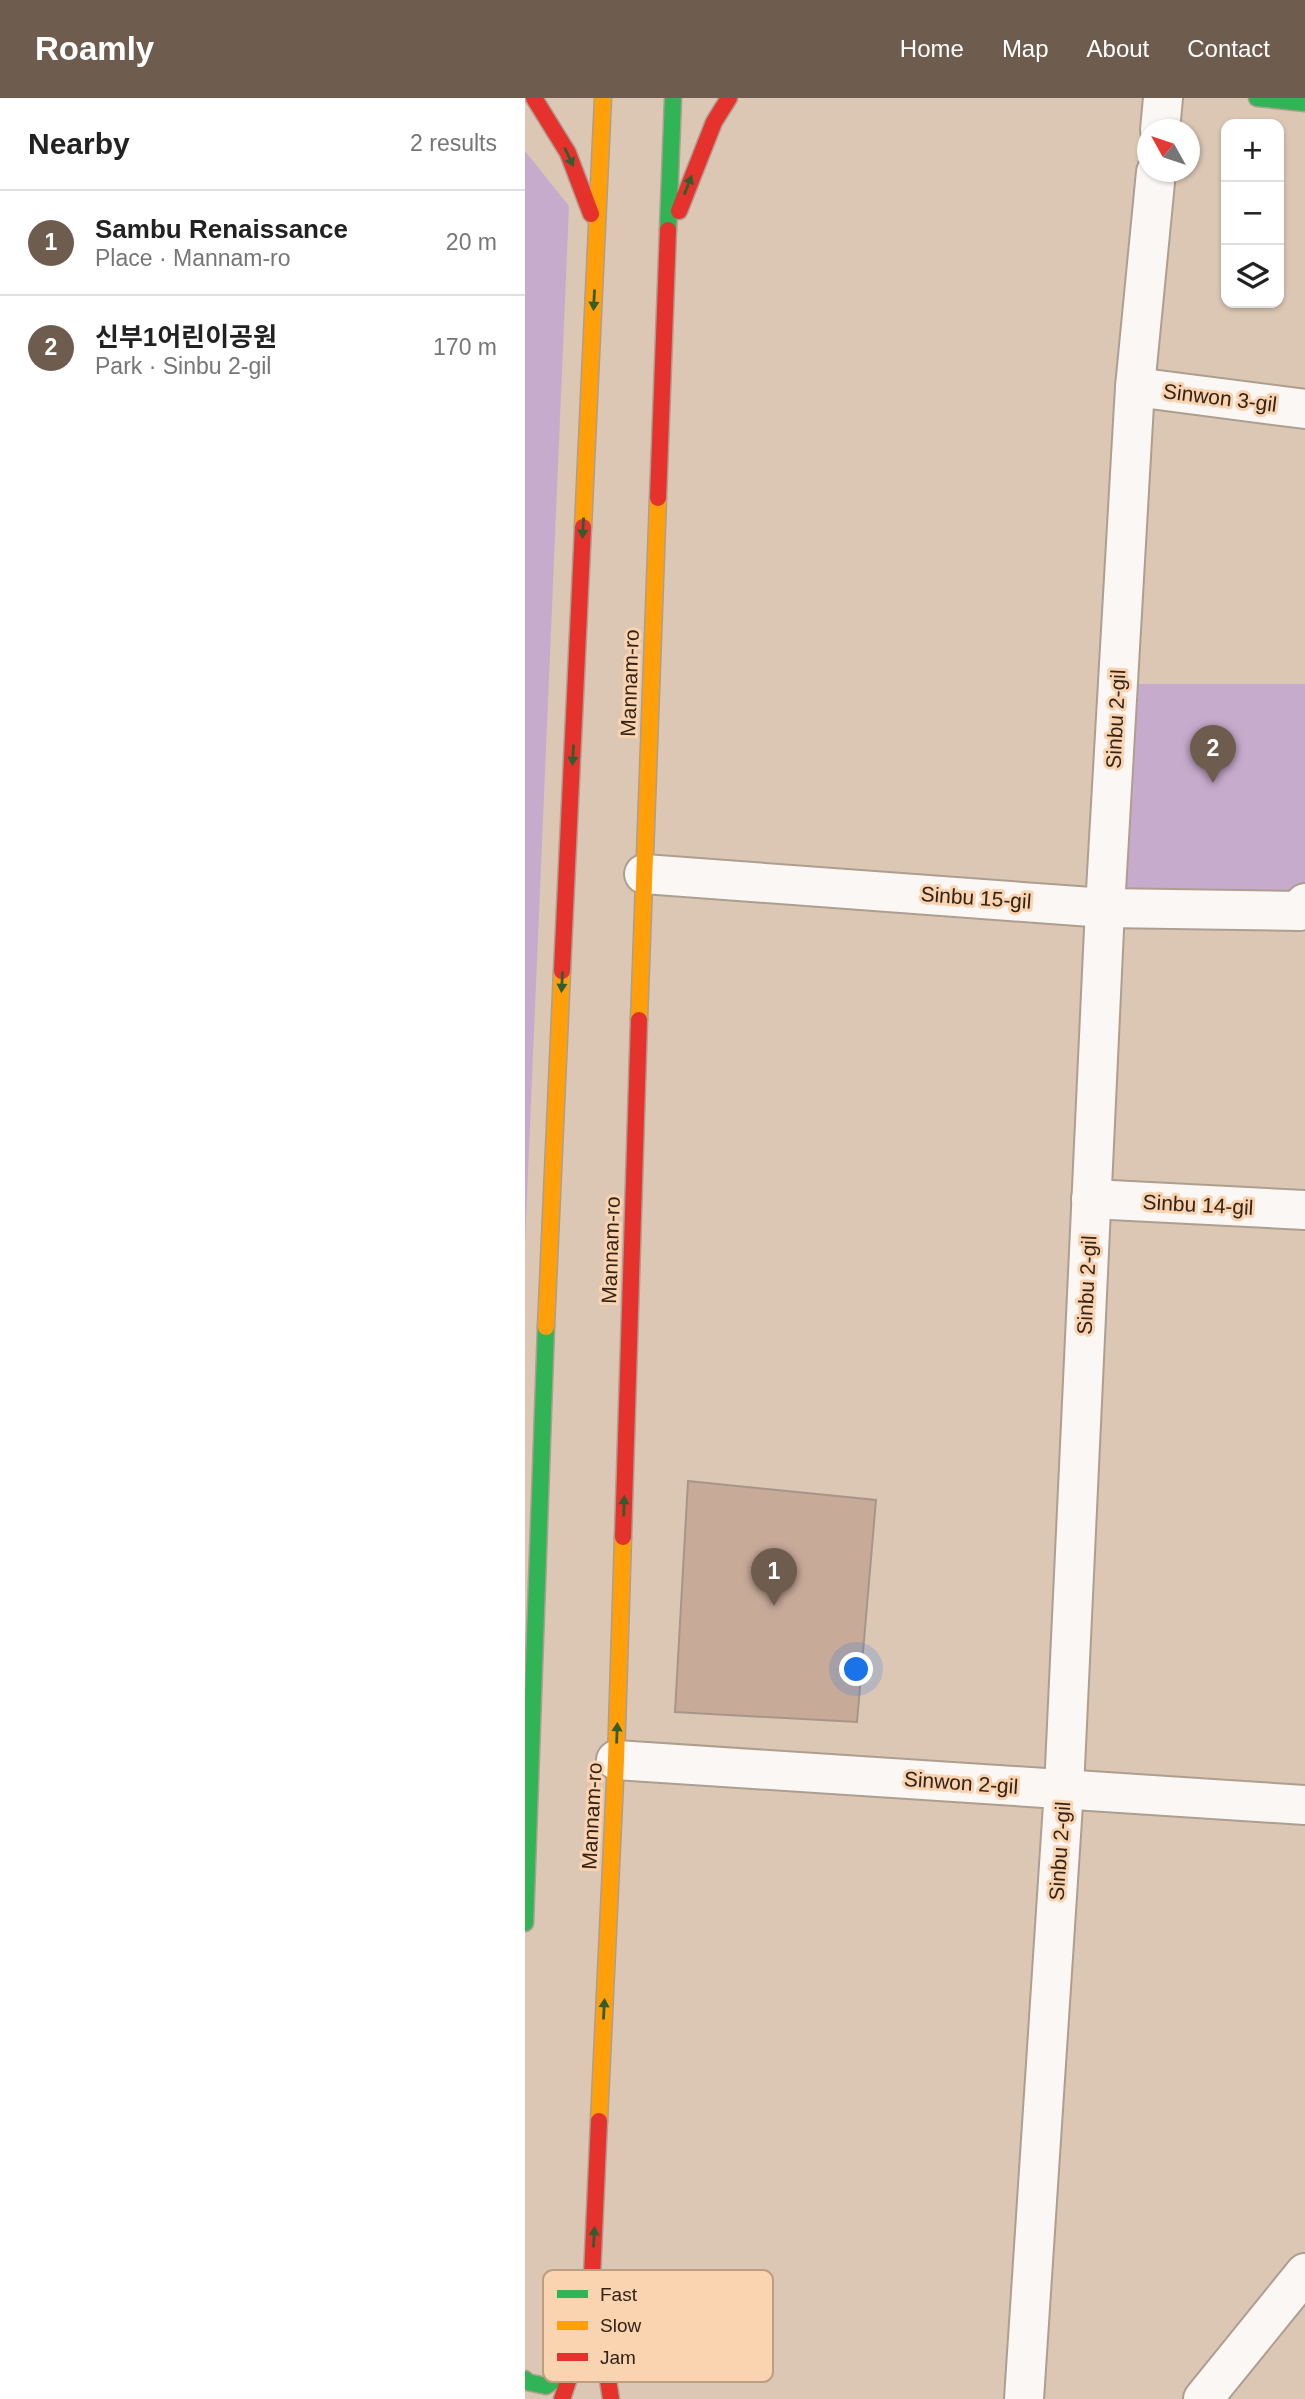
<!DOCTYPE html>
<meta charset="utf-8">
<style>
body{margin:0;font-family:Arial,"Noto Sans KR",sans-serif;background:#f2f2f2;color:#222}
.controls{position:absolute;right:21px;top:21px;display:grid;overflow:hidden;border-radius:14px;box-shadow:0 2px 5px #0004}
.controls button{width:63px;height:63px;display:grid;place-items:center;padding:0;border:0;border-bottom:2px solid #e0e0e0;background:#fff;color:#222;font:35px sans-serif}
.compass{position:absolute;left:612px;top:21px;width:63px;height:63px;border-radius:50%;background:#fff;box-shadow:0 2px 5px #0004;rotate:310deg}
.you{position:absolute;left:332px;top:1572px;width:24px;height:24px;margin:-18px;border:5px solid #fff;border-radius:50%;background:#1a73e8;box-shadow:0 0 0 10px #1a73e833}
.badge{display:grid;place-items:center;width:46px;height:46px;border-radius:50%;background:#6e5c4e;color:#fff;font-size:23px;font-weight:700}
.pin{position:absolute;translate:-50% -58px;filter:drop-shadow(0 2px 4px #0008)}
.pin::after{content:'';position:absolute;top:37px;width:24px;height:21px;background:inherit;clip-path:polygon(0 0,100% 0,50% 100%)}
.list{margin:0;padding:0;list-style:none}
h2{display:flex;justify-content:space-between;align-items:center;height:91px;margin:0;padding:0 28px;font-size:30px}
h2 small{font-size:23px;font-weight:400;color:#767676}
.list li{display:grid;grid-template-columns:46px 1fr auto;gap:21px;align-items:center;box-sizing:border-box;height:105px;padding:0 28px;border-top:2px solid #e0e0e0}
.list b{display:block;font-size:26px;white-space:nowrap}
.list p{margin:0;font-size:23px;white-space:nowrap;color:#767676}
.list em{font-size:23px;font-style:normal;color:#767676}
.icon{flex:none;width:38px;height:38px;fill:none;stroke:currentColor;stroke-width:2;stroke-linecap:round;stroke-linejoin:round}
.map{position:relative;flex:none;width:780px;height:2301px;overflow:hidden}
header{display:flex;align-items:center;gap:42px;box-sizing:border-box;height:98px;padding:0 35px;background:#6e5c4e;color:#fff}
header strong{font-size:33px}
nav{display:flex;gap:38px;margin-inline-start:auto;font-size:24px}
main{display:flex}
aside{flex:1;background:#fff}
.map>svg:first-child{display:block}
.green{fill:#c7abcd}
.building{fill:#c8aa99;stroke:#a7958a;stroke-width:2}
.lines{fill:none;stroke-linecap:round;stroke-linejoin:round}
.street-casing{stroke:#ae9e90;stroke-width:42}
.fast-casing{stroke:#ae9e90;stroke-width:19}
.slow-casing{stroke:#ae9e90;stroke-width:19}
.jam-casing{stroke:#ae9e90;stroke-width:19}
.street{stroke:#faf7f4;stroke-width:38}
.fast{stroke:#30b455;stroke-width:16}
.slow{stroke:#ff9f0a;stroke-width:16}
.jam{stroke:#e5322d;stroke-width:16}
.oneway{fill:#315d2f}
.labels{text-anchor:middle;stroke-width:6;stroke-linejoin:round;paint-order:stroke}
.street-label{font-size:21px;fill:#322316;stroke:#fad3b1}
.key{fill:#fad3b1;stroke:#be9e82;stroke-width:2}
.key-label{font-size:19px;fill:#322316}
</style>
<header>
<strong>Roamly</strong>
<nav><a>Home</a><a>Map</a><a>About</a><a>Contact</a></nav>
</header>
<main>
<aside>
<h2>Nearby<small>2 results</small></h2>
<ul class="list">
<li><span class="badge">1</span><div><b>Sambu Renaissance</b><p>Place · Mannam-ro</p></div><em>20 m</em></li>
<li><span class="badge">2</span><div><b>신부1어린이공원</b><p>Park · Sinbu 2-gil</p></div><em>170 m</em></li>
</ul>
</aside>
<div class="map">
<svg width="780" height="2301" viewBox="0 0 780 2301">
<rect width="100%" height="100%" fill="#dcc7b5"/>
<!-- green -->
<g class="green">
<path d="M0,53L44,108L0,1146Z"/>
<path d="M602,586H780V784L769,797H603L591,789Z"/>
</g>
<!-- building -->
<path class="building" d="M163,1383L351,1402L332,1624L150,1614Z"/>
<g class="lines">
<defs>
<g id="street">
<path d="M635,32L638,0"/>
<path d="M610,289L780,311"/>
<path d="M119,776L580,810L774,813L780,805"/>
<path d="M566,1101L780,1112"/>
<path d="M91,1662L780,1707"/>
<path d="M499,2301L539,1691L580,810L610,289L631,74"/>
<path d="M678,2301L780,2175"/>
</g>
<g id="fast">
<path d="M732,0L780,5"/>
<path d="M143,132L148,0"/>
<path d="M0,1825L21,1229"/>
<path d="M0,2281L2,2284L21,2288L37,2277L52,2257"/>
</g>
<g id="slow">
<path d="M58,429L78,0"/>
<path d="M114,922L133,400"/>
<path d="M21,1229L37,873"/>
<path d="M74,2023L91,1662L98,1439"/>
</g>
<g id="jam">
<path d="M9,0L43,55L66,116"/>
<path d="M154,113L189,24L204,0"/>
<path d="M133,400L143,132"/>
<path d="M37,873L58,429"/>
<path d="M98,1439L114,922"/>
<path d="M71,2206L86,2301"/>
<path d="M37,2301L52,2257L67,2178L74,2023"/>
</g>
</defs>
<!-- street casing -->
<use href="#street" class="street-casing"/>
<!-- fast casing -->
<use href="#fast" class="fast-casing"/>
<!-- slow casing -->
<use href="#slow" class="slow-casing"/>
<!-- jam casing -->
<use href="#jam" class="jam-casing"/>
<!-- street -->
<use href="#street" class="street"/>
<!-- fast -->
<use href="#fast" class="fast"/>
<!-- slow -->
<use href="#slow" class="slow"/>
<!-- jam -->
<use href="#jam" class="jam"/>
</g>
<!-- one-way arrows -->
<defs><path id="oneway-solid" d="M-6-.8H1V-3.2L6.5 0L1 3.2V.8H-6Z" transform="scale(1.75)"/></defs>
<g class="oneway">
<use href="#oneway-solid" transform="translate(44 59) rotate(65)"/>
<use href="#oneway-solid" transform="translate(163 87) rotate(-69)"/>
<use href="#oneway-solid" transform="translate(69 202) rotate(93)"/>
<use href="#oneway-solid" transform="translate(58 430) rotate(93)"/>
<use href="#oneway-solid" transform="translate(48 657) rotate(93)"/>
<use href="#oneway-solid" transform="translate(37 884) rotate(93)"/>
<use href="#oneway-solid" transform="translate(99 1408) rotate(-88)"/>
<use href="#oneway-solid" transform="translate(92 1635) rotate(-88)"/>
<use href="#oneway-solid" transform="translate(79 1911) rotate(-87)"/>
<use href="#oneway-solid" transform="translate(69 2139) rotate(-87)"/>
</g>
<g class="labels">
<!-- street labels -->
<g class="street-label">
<text transform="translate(695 300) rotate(7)" y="7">Sinwon 3-gil</text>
<text transform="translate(105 585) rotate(-88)" y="7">Mannam-ro</text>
<text transform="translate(591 621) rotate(-87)" y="7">Sinbu 2-gil</text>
<text transform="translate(451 800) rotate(4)" y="7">Sinbu 15-gil</text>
<text transform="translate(673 1107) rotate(3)" y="7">Sinbu 14-gil</text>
<text transform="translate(86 1152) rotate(-88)" y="7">Mannam-ro</text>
<text transform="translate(562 1187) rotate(-87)" y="7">Sinbu 2-gil</text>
<text transform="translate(436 1685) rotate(4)" y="7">Sinwon 2-gil</text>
<text transform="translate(67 1718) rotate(-87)" y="7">Mannam-ro</text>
<text transform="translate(535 1753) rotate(-86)" y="7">Sinbu 2-gil</text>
</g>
</g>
<!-- legend -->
<rect x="18" y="2172" width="230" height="112" rx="10" class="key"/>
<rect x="32" y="2192" width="31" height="8" fill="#30b455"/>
<rect x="32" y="2223" width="31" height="9" fill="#ff9f0a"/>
<rect x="32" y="2255" width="31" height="8" fill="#e5322d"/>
<g class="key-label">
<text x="75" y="2203">Fast</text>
<text x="75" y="2234">Slow</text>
<text x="75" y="2266">Jam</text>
</g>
</svg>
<div class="controls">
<button>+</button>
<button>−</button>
<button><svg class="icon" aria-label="layers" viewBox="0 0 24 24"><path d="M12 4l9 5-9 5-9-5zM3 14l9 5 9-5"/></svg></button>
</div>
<svg class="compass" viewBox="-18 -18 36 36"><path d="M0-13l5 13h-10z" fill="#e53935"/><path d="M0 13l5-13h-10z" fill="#767676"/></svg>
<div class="you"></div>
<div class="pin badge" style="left:249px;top:1508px">1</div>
<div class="pin badge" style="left:688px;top:685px">2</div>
</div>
</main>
